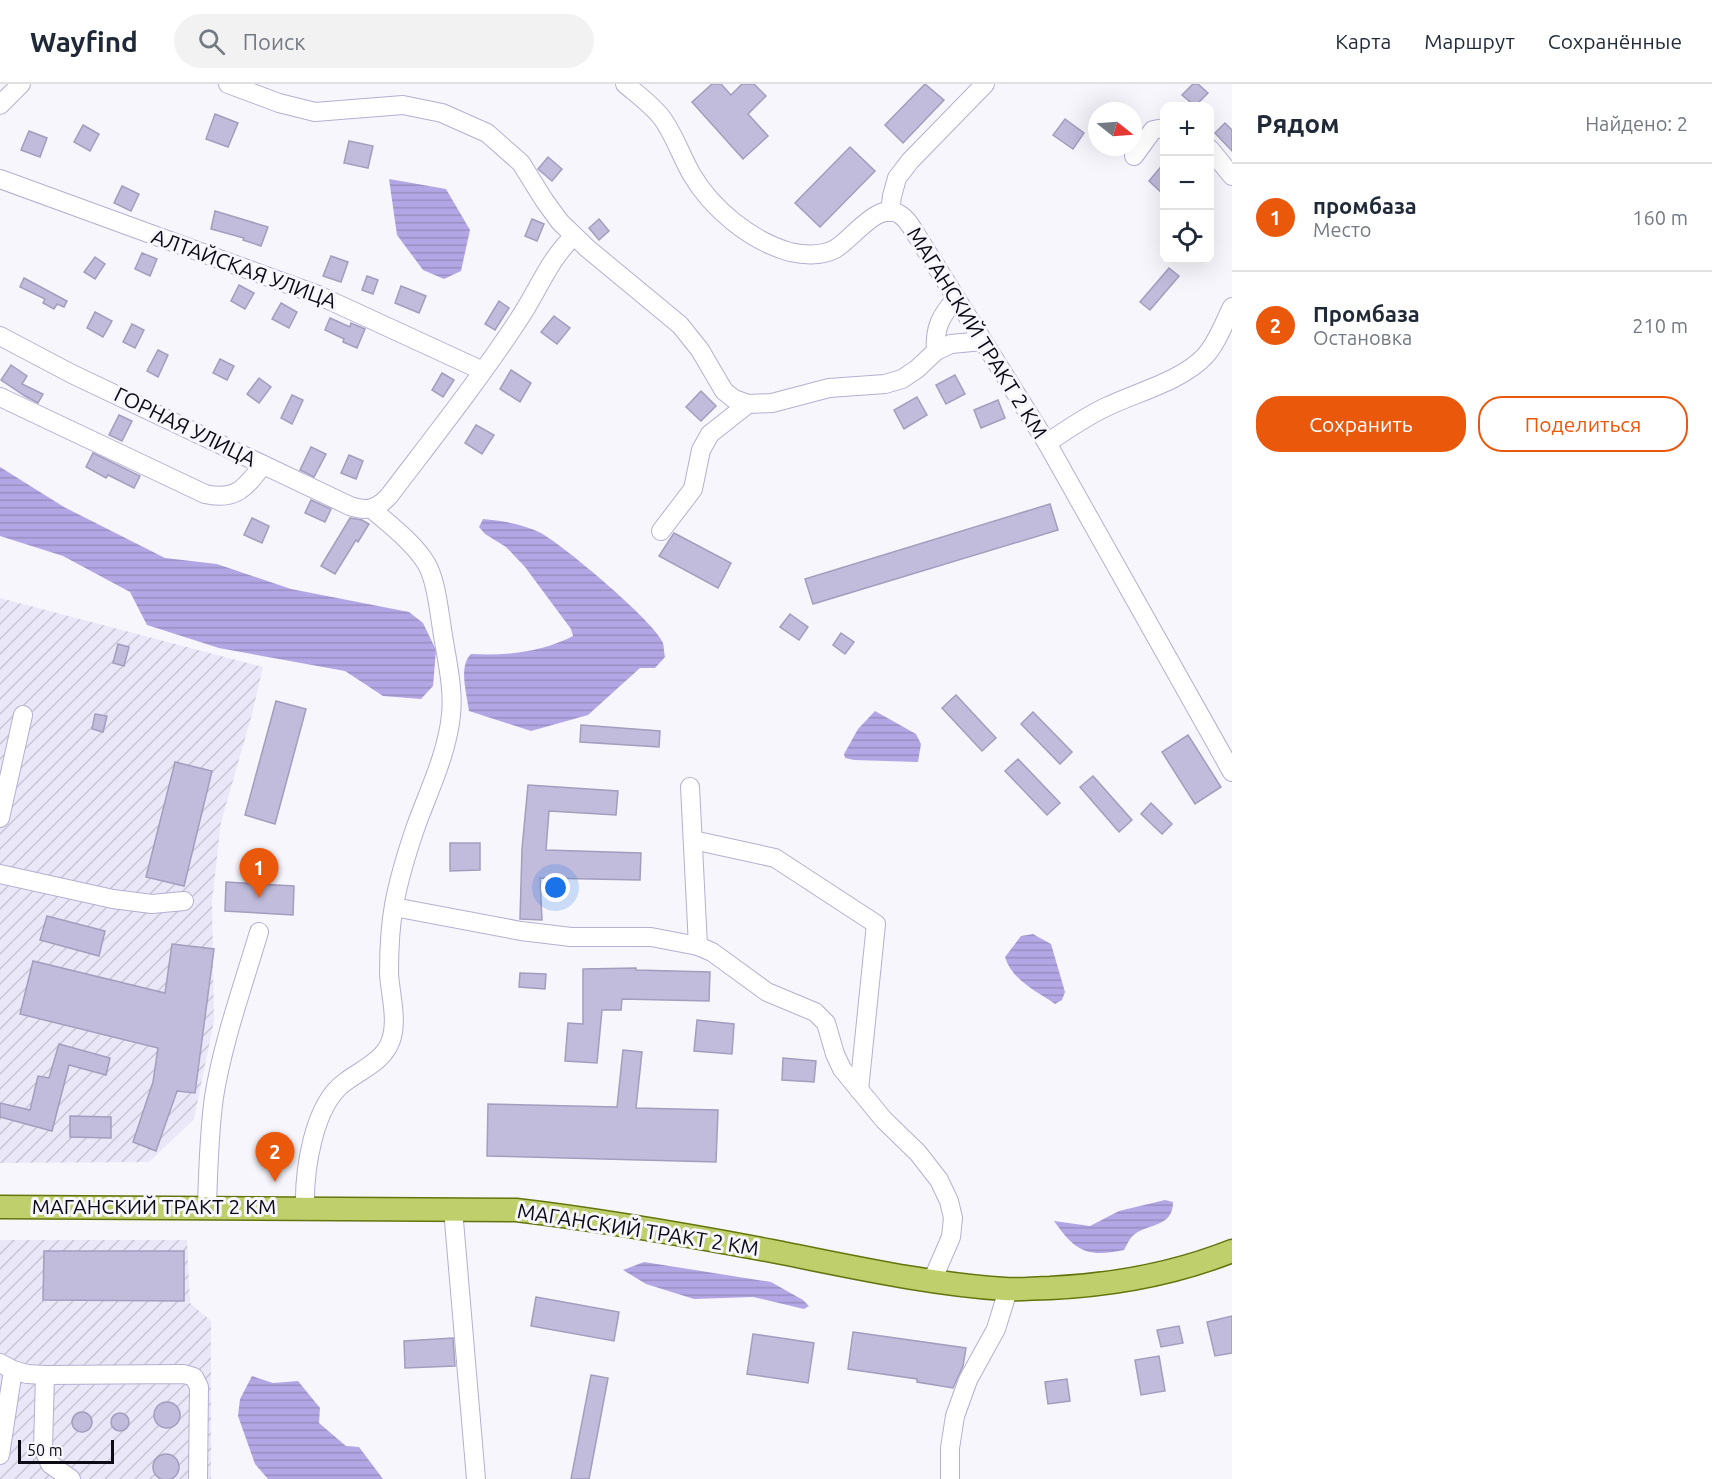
<!DOCTYPE html>
<html lang="ru">
<meta charset="utf-8">
<style>
body{margin:0;font-family:Ubuntu,sans-serif;background:#f2f2f3;color:#1f2937}
.controls{position:absolute;right:18px;top:18px;display:grid;overflow:hidden;border-radius:12px;box-shadow:0 6px 24px #0002}
.controls button{width:54px;height:54px;display:grid;place-items:center;padding:0;border:0;border-bottom:2px solid #e0e1e3;background:#fff;color:#1f2937;font:30px sans-serif}
.compass{position:absolute;left:1088px;top:18px;width:54px;height:54px;border-radius:50%;background:#fff;box-shadow:0 6px 24px #0002;rotate:107deg}
.scale{position:absolute;left:18px;bottom:15px;width:96px;box-sizing:border-box;padding-left:6px;border:3px solid #0c0a15;border-top:0;font-size:16px;line-height:21px;white-space:nowrap;color:#0c0a15;-webkit-text-stroke:4px #f7f6fd;paint-order:stroke}
.you{position:absolute;left:556px;top:804px;width:21px;height:21px;margin:-15px;border:4px solid #fff;border-radius:50%;background:#1a73e8;box-shadow:0 0 0 9px #1a73e833}
.badge{display:grid;place-items:center;width:39px;height:39px;border-radius:50%;background:#ea580c;color:#fff;font-size:20px;font-weight:700}
.pin{position:absolute;translate:-50% -50px;filter:drop-shadow(0 2px 3px #0008)}
.pin::after{content:'';position:absolute;top:32px;width:21px;height:18px;background:inherit;clip-path:polygon(0 0,100% 0,50% 100%)}
.list{margin:0;padding:0;list-style:none}
h2{display:flex;justify-content:space-between;align-items:center;height:78px;margin:0;padding:0 24px;font-size:26px}
h2 small{font-size:20px;font-weight:400;color:#747a83}
.list li{display:grid;grid-template-columns:39px 1fr auto;gap:18px;align-items:center;box-sizing:border-box;height:108px;padding:0 24px;border-top:2px solid #e0e1e3}
.list b{display:block;font-size:22px;white-space:nowrap}
.list p{margin:0;font-size:20px;white-space:nowrap;color:#747a83}
.list em{font-size:20px;font-style:normal;color:#747a83}
.actions{display:flex;gap:12px;padding:18px 24px}
.actions a{flex:1;padding:14px 0;border:2px solid #ea580c;border-radius:24px;text-align:center;font-size:21px;color:#ea580c}
.actions .main{background:#ea580c;color:#fff}
.icon{flex:none;width:33px;height:33px;fill:none;stroke:currentColor;stroke-width:2;stroke-linecap:round;stroke-linejoin:round}
.map{position:relative;flex:none;width:1232px;height:1395px;overflow:hidden}
header{display:flex;align-items:center;gap:36px;box-sizing:border-box;height:84px;padding:0 30px;background:#fff;border-bottom:2px solid #e0e1e3}
header strong{font-size:28px}
nav{display:flex;gap:33px;margin-inline-start:auto;font-size:21px}
.search{width:420px;height:54px;background:#f2f2f3;display:flex;align-items:center;gap:15px;box-sizing:border-box;padding:0 21px;border-radius:33px;color:#747a83;font-size:22px}
main{display:flex}
aside{flex:1;background:#fff}
.map>svg:first-child{display:block}
.industrial{fill:url(#industrial-furrows)}
.water{fill:url(#water-rules)}
.building{fill:#c1bbdc;stroke:#a39dbe;stroke-width:1.5}
.lines{fill:none;stroke-linecap:round;stroke-linejoin:round}
.minor-casing{stroke:#b5afd0;stroke-width:20}
.major-casing{stroke:#64750d;stroke-width:25}
.minor{stroke:#fff;stroke-width:18}
.major{stroke:#becf6b;stroke-width:22}
.labels{text-anchor:middle;stroke-width:6;stroke-linejoin:round;paint-order:stroke}
.street-label{font-size:21px;fill:#0c0a15;stroke:#f7f6fd}
</style>
<header>
<strong>Wayfind</strong>
<div class="search"><svg class="icon" aria-label="search" viewBox="0 0 24 24"><circle cx="10" cy="10" r="6"/><path d="M15 15l6 6"/></svg>Поиск</div>
<nav><a>Карта</a><a>Маршрут</a><a>Сохранённые</a></nav>
</header>
<main>
<div class="map">
<svg width="1232" height="1395" viewBox="0 0 1232 1395">
<defs>
<pattern id="industrial-furrows" width="10" height="10" patternUnits="userSpaceOnUse" patternTransform="scale(1.5)"><rect width="10" height="10" fill="#eae7f8"/><path d="M-1 1l2-2M0 10L10 0M9 11l2-2" fill="none" stroke="#c8c5d4"/></pattern>
<pattern id="water-rules" width="6" height="5" patternUnits="userSpaceOnUse" patternTransform="scale(1.5)"><rect width="6" height="5" fill="#b3a6e4"/><path d="M0 2.5h6" fill="none" stroke="#998ec3"/></pattern>
</defs>
<rect width="100%" height="100%" fill="#f7f6fd"/>
<!-- industrial -->
<g class="industrial">
<path d="M0,514L263,583L251,634L221,738L212,817L214,937L194,1035L149,1078L0,1079Z"/>
<path d="M0,1156H187L190,1219L211,1237V1395H0Z"/>
</g>
<!-- water -->
<g class="water">
<path d="M389,95L446,105L470,146L461,187L444,195L423,186L397,151Z"/>
<path d="M0,383L64,423L165,474L217,480L291,505L409,528L423,539L436,566L433,602L421,615L383,612L345,587L219,564L147,541L130,508L63,472L0,452Z"/>
<path d="M483,435C503,437 523,440 541,449C564,462 654,537 663,559C664,563 664,569 665,573L655,584H640L588,631L531,647L469,627C467,610 458,583 471,570C506,572 542,568 573,552L571,545L525,483L506,463L485,450L479,443Z"/>
<path d="M875,627L916,650L921,660L918,678L854,676L845,674L844,670L858,645Z"/>
<path d="M1033,850L1051,860L1065,908L1062,916L1055,920C1036,907 1012,896 1005,873L1021,852Z"/>
<path d="M1165,1116L1173,1118C1173,1143 1150,1139 1135,1150C1130,1153 1127,1161 1124,1166C1087,1174 1075,1167 1054,1137L1090,1142L1119,1127Z"/>
<path d="M644,1178L771,1198L803,1216L809,1222L804,1225L753,1213L694,1215L646,1200L623,1186Z"/>
<path d="M252,1292L273,1299L298,1297L320,1324L319,1339L346,1362L359,1363L383,1395H268L255,1380L238,1332L240,1315Z"/>
</g>
<!-- building -->
<g class="building">
<path d="M712,0H721L731,11L742,0H754L766,12L748,30L768,52L743,75L692,18Z"/>
<path d="M925,0L944,16L903,59L885,41Z"/>
<path d="M1193,0H1198L1208,9L1195,22L1182,11Z"/>
<path d="M215,30L238,39L228,63L206,55Z"/>
<path d="M1065,35L1084,49L1073,65L1053,51Z"/>
<path d="M1225,39L1232,46V67L1215,49Z"/>
<path d="M83,41L99,50L90,67L74,58Z"/>
<path d="M29,47L47,54L40,73L21,66Z"/>
<path d="M349,57L373,62L368,84L344,79Z"/>
<path d="M850,63L875,87L820,143L795,119Z"/>
<path d="M548,73L562,85L552,97L538,85Z"/>
<path d="M1164,79V111L1149,97Z"/>
<path d="M122,102L139,110L131,127L114,119Z"/>
<path d="M215,127L268,143L261,162L243,156L244,154L211,145Z"/>
<path d="M532,135L544,140L537,157L525,152Z"/>
<path d="M599,135L609,147L599,156L589,144Z"/>
<path d="M142,169L157,175L150,192L135,185Z"/>
<path d="M331,172L348,178L341,198L323,192Z"/>
<path d="M95,173L105,180L95,195L84,188Z"/>
<path d="M1169,184L1179,192L1150,226L1140,218Z"/>
<path d="M367,192L378,196L373,210L362,206Z"/>
<path d="M24,194L67,217L64,223L57,220L54,225L43,219L45,215L20,203Z"/>
<path d="M239,201L254,209L245,225L231,217Z"/>
<path d="M401,202L426,212L419,229L395,219Z"/>
<path d="M499,217L509,224L495,246L485,240Z"/>
<path d="M281,219L297,228L289,244L272,235Z"/>
<path d="M95,228L112,237L103,253L87,244Z"/>
<path d="M554,232L570,244L557,260L541,248Z"/>
<path d="M330,234L350,243L351,239L365,245L357,264L343,258L344,255L325,246Z"/>
<path d="M132,240L144,246L135,264L123,258Z"/>
<path d="M158,266L168,271L158,293L147,287Z"/>
<path d="M220,275L234,282L227,296L213,289Z"/>
<path d="M11,281L27,292L22,300L43,310L38,319L25,312L1,296Z"/>
<path d="M511,286L531,299L520,318L500,305Z"/>
<path d="M442,289L454,296L443,313L432,306Z"/>
<path d="M955,291L965,310L946,320L936,301Z"/>
<path d="M259,294L271,303L259,319L247,310Z"/>
<path d="M701,307L716,322L701,337L686,323Z"/>
<path d="M292,311L303,316L292,340L281,334Z"/>
<path d="M917,313L927,331L904,345L894,326Z"/>
<path d="M998,316L1005,334L981,344L974,326Z"/>
<path d="M119,331L132,337L122,357L109,351Z"/>
<path d="M476,341L494,351L482,370L465,359Z"/>
<path d="M311,363L326,370L314,393L300,386Z"/>
<path d="M93,369L140,392L134,404L108,391L106,394L86,383Z"/>
<path d="M349,371L363,377L356,395L341,389Z"/>
<path d="M311,416L331,425L325,438L305,429Z"/>
<path d="M1050,420L1058,446L813,520L805,495Z"/>
<path d="M252,434L269,442L262,459L244,451Z"/>
<path d="M350,434L362,436L369,440L358,458L356,456L335,490L321,482Z"/>
<path d="M674,449L731,479L718,504L659,472Z"/>
<path d="M790,530L808,543L799,556L780,543Z"/>
<path d="M841,549L854,558L845,570L833,561Z"/>
<path d="M118,560L129,563L124,582L113,579Z"/>
<path d="M956,611L996,654L982,667L942,624Z"/>
<path d="M276,617L306,625L275,740L245,731Z"/>
<path d="M1033,628L1072,668L1060,680L1021,640Z"/>
<path d="M95,630L107,632L103,648L92,645Z"/>
<path d="M581,641L660,647L659,663L580,658Z"/>
<path d="M1188,651L1221,703L1195,720L1162,668Z"/>
<path d="M1018,675L1060,719L1047,731L1005,687Z"/>
<path d="M175,678L212,687L184,802L146,793Z"/>
<path d="M1093,692L1132,736L1119,748L1080,703Z"/>
<path d="M528,701L618,707L616,731L549,727L546,766L641,769L640,796L540,794L542,836L520,835L522,765Z"/>
<path d="M1151,719L1172,740L1162,750L1141,730Z"/>
<path d="M450,759H480V786L450,787Z"/>
<path d="M226,798L294,802L293,831L225,827Z"/>
<path d="M47,832L105,847L99,872L40,856Z"/>
<path d="M172,860L214,865L195,1009L177,1007L156,1067L133,1058L153,998L158,964L20,930L33,877L165,909Z"/>
<path d="M636,884V886L710,888L709,917L622,915L621,926H602L597,979L565,977L568,939L583,940V885Z"/>
<path d="M520,889L546,890L545,905L519,903Z"/>
<path d="M697,936L734,940L732,970L694,967Z"/>
<path d="M59,960L110,974L106,991L69,981L52,1047L0,1033V1019L30,1026L38,992L49,994Z"/>
<path d="M623,966L642,968L636,1024L718,1026L716,1078L487,1072L488,1020L617,1023Z"/>
<path d="M783,974L816,977L814,998L782,996Z"/>
<path d="M70,1032L111,1033V1054L70,1053Z"/>
<path d="M44,1167H184V1217L43,1216Z"/>
<path d="M536,1213L619,1228L614,1257L531,1242Z"/>
<path d="M1232,1232V1269L1215,1272L1207,1238Z"/>
<path d="M1179,1242L1183,1259L1161,1263L1157,1246Z"/>
<path d="M853,1248L966,1264L963,1282L953,1304L917,1298V1295L848,1285Z"/>
<path d="M753,1250L814,1259L808,1299L747,1290Z"/>
<path d="M453,1254L455,1282L405,1284L404,1257Z"/>
<path d="M1159,1272L1165,1307L1141,1311L1135,1276Z"/>
<path d="M591,1291L608,1294L589,1395H571Z"/>
<path d="M1067,1295L1070,1317L1048,1320L1045,1298Z"/>
<circle cx="167" cy="1331" r="13"/>
<circle cx="82" cy="1338" r="10"/>
<circle cx="120" cy="1338" r="9"/>
<circle cx="166" cy="1383" r="13"/>
</g>
<g class="lines">
<defs>
<g id="minor">
<path d="M228,0L279,19L315,28L403,21L442,29L487,49L521,79L544,116L560,138L587,164L680,241L700,266L724,307L734,315L748,320L772,319L829,304L885,300L902,295L917,285L936,267L951,260L983,257"/>
<path d="M625,0C638,11 652,21 662,34C675,52 681,72 692,91C712,125 751,157 790,168C804,171 822,172 835,165C853,155 877,117 899,130C908,135 913,146 919,155L1047,359L1232,688"/>
<path d="M0,21L21,0"/>
<path d="M1210,65L1232,92"/>
<path d="M1134,72L1153,46L1164,44"/>
<path d="M0,95L318,211L483,287"/>
<path d="M890,128L892,112L897,94L910,77L985,0"/>
<path d="M0,252L72,290L350,422C367,428 377,425 389,412C433,354 479,296 519,235C538,207 549,175 574,152"/>
<path d="M936,267C934,244 941,231 956,215"/>
<path d="M0,313L205,410C236,417 245,404 263,381"/>
<path d="M1047,359C1066,346 1085,333 1106,323C1137,308 1182,297 1205,272C1217,259 1224,239 1232,223"/>
<path d="M661,447L693,405L701,366L710,350L748,320"/>
<path d="M690,703L698,862"/>
<path d="M0,734L23,631"/>
<path d="M693,756L775,774L876,840L859,1006"/>
<path d="M0,790L113,815L152,820L184,817"/>
<path d="M394,823L521,847L571,853H651L698,862L712,868L767,908L815,928L826,939L835,970L842,985L884,1036L918,1069L939,1096L949,1117L953,1134L951,1153L932,1197"/>
<path d="M207,1123C208,1086 209,1049 214,1013C223,957 243,902 259,848"/>
<path d="M305,1124C304,1087 313,1021 345,998C361,986 385,976 391,956C398,935 390,910 389,889C389,867 390,843 394,821C399,794 407,768 416,742C429,706 447,670 451,631C454,603 446,573 442,545C439,527 436,495 426,479C414,459 390,441 372,425"/>
<path d="M453,1125L476,1395"/>
<path d="M0,1279L13,1286L0,1371"/>
<path d="M13,1286L27,1290L45,1291L184,1290L194,1293L199,1303L198,1395"/>
<path d="M45,1291L43,1364L50,1380L71,1395"/>
<path d="M950,1395V1364L955,1332L968,1296L996,1245L1008,1206"/>
</g>
<path id="major" d="M0,1123L516,1126C602,1136 687,1151 772,1167C849,1182 927,1200 1005,1205C1020,1206 1035,1204 1050,1204C1112,1201 1174,1190 1232,1167"/>
</defs>
<!-- minor casing -->
<use href="#minor" class="minor-casing"/>
<!-- major casing -->
<use href="#major" class="major-casing"/>
<!-- minor -->
<use href="#minor" class="minor"/>
<!-- major -->
<use href="#major" class="major"/>
</g>
<g class="labels">
<!-- street labels -->
<g class="street-label">
<text transform="translate(244 185) rotate(20)" y="7">АЛТАЙСКАЯ УЛИЦА</text>
<text transform="translate(977 249) rotate(58)" y="7">МАГАНСКИЙ ТРАКТ 2 КМ</text>
<text transform="translate(185 343) rotate(26)" y="7">ГОРНАЯ УЛИЦА</text>
<text x="154" y="1130">МАГАНСКИЙ ТРАКТ 2 КМ</text>
<text transform="translate(638 1146) rotate(9)" y="7">МАГАНСКИЙ ТРАКТ 2 КМ</text>
</g>
</g>
</svg>
<div class="controls">
<button>+</button>
<button>−</button>
<button><svg class="icon" aria-label="locate" viewBox="0 0 24 24"><circle cx="12" cy="12" r="6"/><path d="M12 2v4M12 18v4M2 12h4M18 12h4"/></svg></button>
</div>
<svg class="compass" viewBox="-18 -18 36 36"><path d="M0-13l5 13h-10z" fill="#e53935"/><path d="M0 13l5-13h-10z" fill="#747a83"/></svg>
<div class="scale">50 m</div>
<div class="you"></div>
<div class="pin badge" style="left:259px;top:814px">1</div>
<div class="pin badge" style="left:275px;top:1098px">2</div>
</div>
<aside>
<h2>Рядом<small>Найдено: 2</small></h2>
<ul class="list">
<li><span class="badge">1</span><div><b>промбаза</b><p>Место</p></div><em>160 m</em></li>
<li><span class="badge">2</span><div><b>Промбаза</b><p>Остановка</p></div><em>210 m</em></li>
</ul>
<div class="actions"><a class="main">Сохранить</a><a>Поделиться</a></div>
</aside>
</main>
